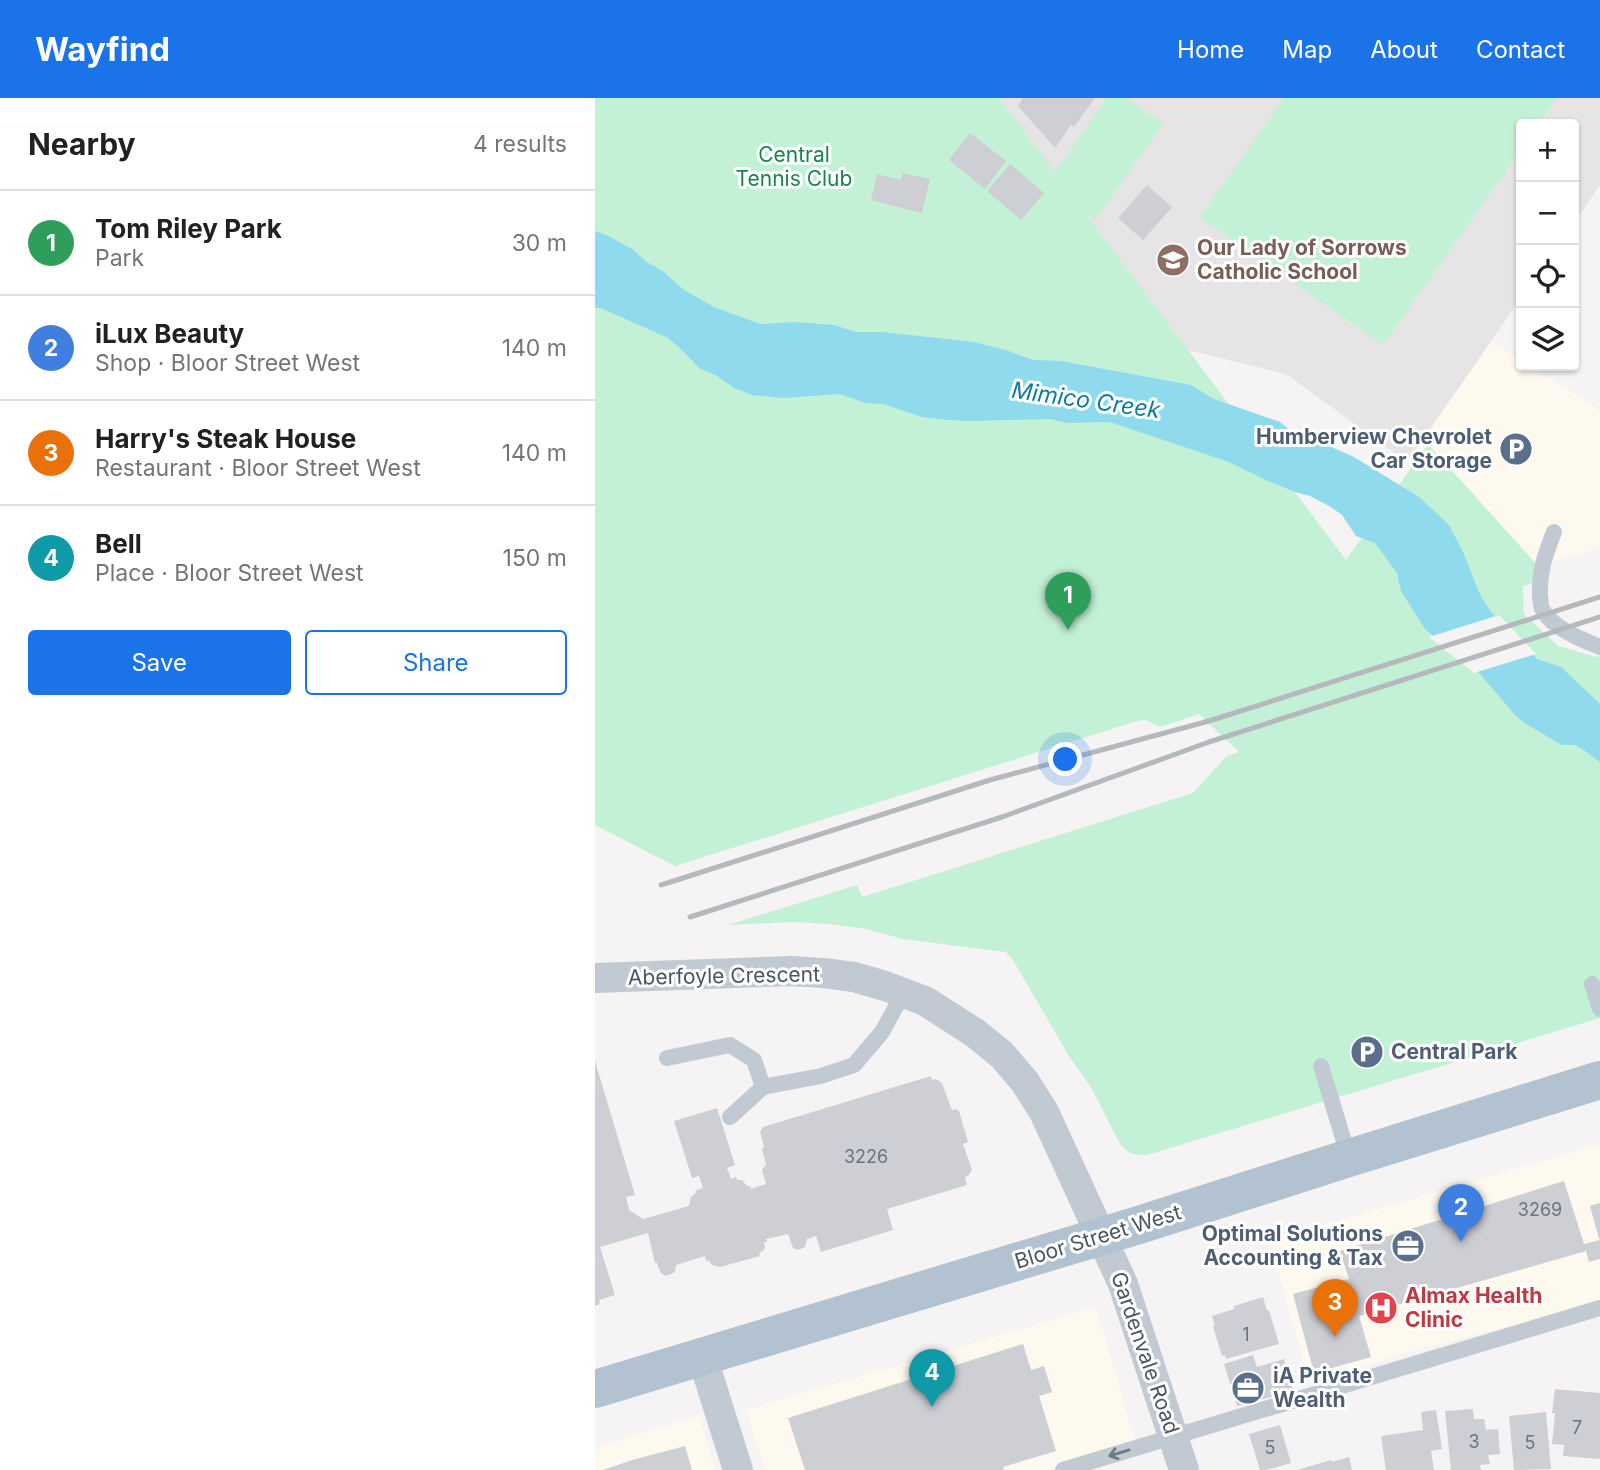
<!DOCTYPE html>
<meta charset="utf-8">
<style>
body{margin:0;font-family:Inter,sans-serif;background:#f6f6f6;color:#202124}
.controls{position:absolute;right:21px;top:21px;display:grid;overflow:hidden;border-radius:7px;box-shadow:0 2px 5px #0004}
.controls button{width:63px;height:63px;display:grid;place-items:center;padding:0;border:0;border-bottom:2px solid #e0e0e0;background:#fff;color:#202124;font:35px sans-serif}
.you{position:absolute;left:471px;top:662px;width:24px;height:24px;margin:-18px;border:5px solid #fff;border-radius:50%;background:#1a73e8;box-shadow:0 0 0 10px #1a73e833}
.badge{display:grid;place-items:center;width:46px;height:46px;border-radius:50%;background:#1a73e8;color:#fff;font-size:23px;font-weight:700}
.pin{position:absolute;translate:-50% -58px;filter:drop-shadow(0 2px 4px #0008)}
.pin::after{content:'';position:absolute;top:37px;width:24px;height:21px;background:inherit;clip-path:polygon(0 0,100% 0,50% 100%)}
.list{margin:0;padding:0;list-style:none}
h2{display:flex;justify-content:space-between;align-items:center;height:91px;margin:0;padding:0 28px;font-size:30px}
h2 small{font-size:23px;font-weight:400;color:#757577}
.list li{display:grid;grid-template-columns:46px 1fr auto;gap:21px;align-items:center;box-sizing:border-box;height:105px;padding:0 28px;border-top:2px solid #e0e0e0}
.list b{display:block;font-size:26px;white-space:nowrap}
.list p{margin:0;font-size:23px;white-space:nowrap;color:#757577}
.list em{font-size:23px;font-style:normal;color:#757577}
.actions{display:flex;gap:14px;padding:21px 28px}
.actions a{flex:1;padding:16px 0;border:2px solid #1a73e8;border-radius:7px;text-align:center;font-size:24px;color:#1a73e8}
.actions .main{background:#1a73e8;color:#fff}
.icon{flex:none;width:38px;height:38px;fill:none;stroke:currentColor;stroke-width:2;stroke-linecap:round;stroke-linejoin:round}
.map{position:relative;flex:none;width:1005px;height:1372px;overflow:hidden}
header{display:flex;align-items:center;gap:42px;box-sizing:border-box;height:98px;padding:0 35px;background:#1a73e8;color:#fff}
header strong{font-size:33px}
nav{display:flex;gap:38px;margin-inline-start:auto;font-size:24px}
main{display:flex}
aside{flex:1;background:#fff}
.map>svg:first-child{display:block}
.commercial{fill:#fdf9ef}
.education{fill:#e6e4e5}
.green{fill:#c3f1d5}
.water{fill:#90daee}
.pier{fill:#f5f3f3}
.building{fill:#cdcfd5}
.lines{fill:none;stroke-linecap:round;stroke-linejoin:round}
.lane{stroke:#c1cad2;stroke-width:16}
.street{stroke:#c1cad2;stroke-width:30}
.primary{stroke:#b3c2d1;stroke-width:38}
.rail{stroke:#b5b8bd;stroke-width:5}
.oneway{stroke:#6e7983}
.labels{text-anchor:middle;stroke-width:6;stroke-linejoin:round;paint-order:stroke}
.number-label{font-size:18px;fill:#6b747e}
.park-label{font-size:21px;fill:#17864f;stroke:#fff}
.education-label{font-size:21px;font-weight:bold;fill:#785e54;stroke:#fff;text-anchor:start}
.service-label{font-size:21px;font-weight:bold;fill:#4e5e75;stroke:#fff;text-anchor:end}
.street-label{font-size:21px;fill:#4a5661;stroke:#fff}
.health-label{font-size:21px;font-weight:bold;fill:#be3a42;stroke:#fff;text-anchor:start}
.water-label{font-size:23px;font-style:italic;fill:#0c7c9b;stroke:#fff}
</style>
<header>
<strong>Wayfind</strong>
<nav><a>Home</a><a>Map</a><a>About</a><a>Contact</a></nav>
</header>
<main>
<aside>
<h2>Nearby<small>4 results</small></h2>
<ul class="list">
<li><span class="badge" style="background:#2e9e5b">1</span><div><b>Tom Riley Park</b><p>Park</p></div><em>30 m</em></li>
<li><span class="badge" style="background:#3f7fe0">2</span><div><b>iLux Beauty</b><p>Shop · Bloor Street West</p></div><em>140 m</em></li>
<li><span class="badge" style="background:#e8710a">3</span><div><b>Harry's Steak House</b><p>Restaurant · Bloor Street West</p></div><em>140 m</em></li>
<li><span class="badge" style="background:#0f9aa8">4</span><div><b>Bell</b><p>Place · Bloor Street West</p></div><em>150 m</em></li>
</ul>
<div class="actions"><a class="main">Save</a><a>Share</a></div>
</aside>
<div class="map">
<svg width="1005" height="1372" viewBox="0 0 1005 1372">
<rect width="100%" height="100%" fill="#f5f3f3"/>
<!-- commercial -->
<g class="commercial">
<path d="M896,244L926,263V268H934L1005,312V450L926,472L906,432L812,364Z"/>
<path d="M1005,1046V1206L813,1254L715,1287L674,1143Z"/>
<path d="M501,1209L540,1342L451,1372H170L151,1312Z"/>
<path d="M104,1317L120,1372H0V1351Z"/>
</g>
<!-- education -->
<path class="education" d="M0,0H1005V87L979,125V26H926V200L812,364L691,276L36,115Z"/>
<!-- green -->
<g class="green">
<path d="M0,0H404L460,74L512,0H532L568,26L501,121L490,115L751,462L833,346L954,480L928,488L929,516L963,548L1002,559L1005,558V920L552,1057C539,1057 533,1056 525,1046L497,991L474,958L418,862L411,854L308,841L271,831L235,826L199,824L133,827L262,787L267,799L598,695L632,658L644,654L604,616L565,629L549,621L80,768L0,727Z"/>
<path d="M689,0H962L944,26H926V51L788,247L605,119Z"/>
</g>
<!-- water -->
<path class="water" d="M0,133L11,137L37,151L52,164L69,174L89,192L119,209L165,226L200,224L239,227L261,234H287L379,244L411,252L438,262L466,263L596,287L619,301L685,324L703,339L734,348L759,359L824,399L854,427L868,454L886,499L896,514L942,561L966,569L1005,606V664L986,650L980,647H967L931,626L920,617L885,576L830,531L806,493L802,475L780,445L761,438L747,417L736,409L715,398L700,394L673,383L634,364L515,324L472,325L455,321L378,323L353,322L327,319L288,306L271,305L244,296L189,300L157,297L139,290L122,278L104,270L88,253L73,240L6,210H0Z"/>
<!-- pier -->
<path class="pier" d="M904,517L941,556L879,575L834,539Z"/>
<!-- building -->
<g class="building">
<path d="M428,0H500L479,29L476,27L460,50L423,8Z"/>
<path d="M375,35L411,63L390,91L354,62Z"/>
<path d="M415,66L449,95L426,122L392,93Z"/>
<path d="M308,75L335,81L327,115L276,102L282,76L306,82Z"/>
<path d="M552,87L577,109L548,142L523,120Z"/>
<path d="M0,963L40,1097L31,1099L34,1112L48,1121L94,1108L96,1099L101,1095L100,1093L108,1090L104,1078L97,1080L79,1023L122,1010L140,1067L132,1070L136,1081L141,1079L142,1082H147L152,1088H155L156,1091L171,1086L167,1072L171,1066L167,1052L169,1049L165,1034L168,1029L336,978L337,982L341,981L347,985L357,1012L361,1011L364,1013L373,1044L368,1046L377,1072L373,1078L370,1079L372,1087L292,1111L298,1132L226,1154L221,1138L212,1141L210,1149L203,1152L198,1150L193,1136L171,1141L172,1144H169L170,1149L168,1153L164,1155L165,1158L125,1169L117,1167L113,1162L111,1163L110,1158L81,1167L80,1174L71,1178L66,1175L62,1165H60L53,1135L5,1149L20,1197L4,1202L5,1206L0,1208Z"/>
<path d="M969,1083L989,1146L1005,1142V1161L994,1164L991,1153L764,1218L776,1259L719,1275L698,1196L754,1181L745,1153Z"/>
<path d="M1005,1105V1141H1004L995,1108Z"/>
<path d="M668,1199L672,1213L674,1212L684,1246L631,1261L630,1257L627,1258L618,1229L620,1228L617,1218L639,1211V1208Z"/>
<path d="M428,1246L436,1272L449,1268L457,1294L444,1298L461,1353L408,1369L409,1372H210L193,1320Z"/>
<path d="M658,1257L662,1269L689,1261L698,1293L642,1308L629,1266Z"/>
<path d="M960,1291L1005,1295V1361L968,1358L969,1347L957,1346L960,1315H957Z"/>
<path d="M878,1311L879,1321H889L891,1332L903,1331L905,1356L893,1357L895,1366L885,1367L886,1372H856L850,1313Z"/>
<path d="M841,1312L847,1351L836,1353L839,1372H791L786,1338L828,1332L826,1314Z"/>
<path d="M951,1314L956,1371L919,1372L914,1318Z"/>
<path d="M685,1327L696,1365L671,1372H665L654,1336Z"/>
<path d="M90,1348L97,1372H8L37,1362Z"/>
<path d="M754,1359L757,1372H702L736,1362L737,1364Z"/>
</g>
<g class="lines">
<!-- lane -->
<g class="lane">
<path d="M959,434C950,457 944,473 945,498C946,504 945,510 949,514C958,530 988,542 1005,549"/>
<path d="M997,886L1005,911"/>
<path d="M72,960L135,947L159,962L168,989"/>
<path d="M726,968L754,1060"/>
<path d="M135,1019L168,989L226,978L259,967L287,934L309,894"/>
<path d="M468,1372L1005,1210"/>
</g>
<!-- street -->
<g class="street">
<path d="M0,880L196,873L228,875L259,879L290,888L330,903L380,935L407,957L430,984L449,1014L528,1186L589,1372"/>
<path d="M107,1258L143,1372"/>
</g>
<!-- primary -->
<path class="primary" d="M0,1291L547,1126L754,1060L1005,982"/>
<!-- rail -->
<g class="rail">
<path d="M66,787L395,682L614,623L1005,499"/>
<path d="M95,819L407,719L614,644L1005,519"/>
</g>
</g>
<!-- one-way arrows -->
<defs><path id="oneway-shaft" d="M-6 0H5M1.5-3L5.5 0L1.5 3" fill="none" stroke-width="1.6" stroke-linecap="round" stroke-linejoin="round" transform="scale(1.75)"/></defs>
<use class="oneway" href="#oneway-shaft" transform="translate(524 1355) rotate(163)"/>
<!-- icons -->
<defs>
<symbol id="school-disc" viewBox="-11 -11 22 22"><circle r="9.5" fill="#8d6e63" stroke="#fff"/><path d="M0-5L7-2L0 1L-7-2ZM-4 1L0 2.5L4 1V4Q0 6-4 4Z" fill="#fff"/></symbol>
<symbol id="parking-disc" viewBox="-11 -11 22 22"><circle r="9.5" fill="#5c6f8a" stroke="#fff"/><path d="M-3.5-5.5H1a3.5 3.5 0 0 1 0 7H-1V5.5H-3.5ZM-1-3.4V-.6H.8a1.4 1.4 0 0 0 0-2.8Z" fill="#fff"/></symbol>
<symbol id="office-disc" viewBox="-11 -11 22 22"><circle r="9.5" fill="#5c6f8a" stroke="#fff"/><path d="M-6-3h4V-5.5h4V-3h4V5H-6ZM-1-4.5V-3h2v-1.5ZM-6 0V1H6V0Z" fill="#fff"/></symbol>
<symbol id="hospital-disc" viewBox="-11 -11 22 22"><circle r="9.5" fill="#e0444e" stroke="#fff"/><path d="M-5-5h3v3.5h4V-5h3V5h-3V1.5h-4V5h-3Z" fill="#fff"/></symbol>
</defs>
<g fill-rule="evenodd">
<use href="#school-disc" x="559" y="143" width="38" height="38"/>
<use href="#parking-disc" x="902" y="332" width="38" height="38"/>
<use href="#parking-disc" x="753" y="935" width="38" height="38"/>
<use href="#office-disc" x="794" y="1129" width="38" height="38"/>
<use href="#hospital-disc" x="767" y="1191" width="38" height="38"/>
<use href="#office-disc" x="634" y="1271" width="38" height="38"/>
</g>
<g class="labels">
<!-- number labels -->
<g class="number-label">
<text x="271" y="1065">3226</text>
<text x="945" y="1118">3269</text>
<text x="651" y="1243">1</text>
<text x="982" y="1336">7</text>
<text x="879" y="1350">3</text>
<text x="935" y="1351">5</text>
<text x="675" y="1356">5</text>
</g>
<!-- park labels -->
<g class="park-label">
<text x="199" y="64">Central<tspan x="199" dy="24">Tennis Club</tspan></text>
</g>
<!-- education labels -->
<g class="education-label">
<text x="602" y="157">Our Lady of Sorrows<tspan x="602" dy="24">Catholic School</tspan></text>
</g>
<!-- service labels -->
<g class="service-label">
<text x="897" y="346">Humberview Chevrolet<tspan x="897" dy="24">Car Storage</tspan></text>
<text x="796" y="961" text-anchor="start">Central Park</text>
<text x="788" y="1143">Optimal Solutions<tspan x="788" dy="24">Accounting &amp; Tax</tspan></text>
<text x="678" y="1285" text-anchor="start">iA Private<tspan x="678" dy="24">Wealth</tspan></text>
</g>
<!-- street labels -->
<g class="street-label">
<text transform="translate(129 878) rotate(-1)" y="7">Aberfoyle Crescent</text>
<text transform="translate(503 1139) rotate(-17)" y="7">Bloor Street West</text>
<text transform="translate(550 1255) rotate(71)" y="7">Gardenvale Road</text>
</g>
<!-- health labels -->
<g class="health-label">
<text x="810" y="1205">Almax Health<tspan x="810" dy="24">Clinic</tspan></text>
</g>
<!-- water labels -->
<g class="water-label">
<text transform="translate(491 302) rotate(8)" y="8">Mimico Creek</text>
</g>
</g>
</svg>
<div class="controls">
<button>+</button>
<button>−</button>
<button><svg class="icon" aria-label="locate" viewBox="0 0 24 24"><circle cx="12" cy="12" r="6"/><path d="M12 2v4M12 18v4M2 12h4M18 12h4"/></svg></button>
<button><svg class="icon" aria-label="layers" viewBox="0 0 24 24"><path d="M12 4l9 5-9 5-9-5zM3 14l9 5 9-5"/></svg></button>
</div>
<div class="you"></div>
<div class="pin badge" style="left:473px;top:532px;background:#2e9e5b">1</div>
<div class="pin badge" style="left:866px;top:1144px;background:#3f7fe0">2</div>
<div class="pin badge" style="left:740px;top:1239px;background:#e8710a">3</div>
<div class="pin badge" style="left:337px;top:1309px;background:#0f9aa8">4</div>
</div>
</main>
